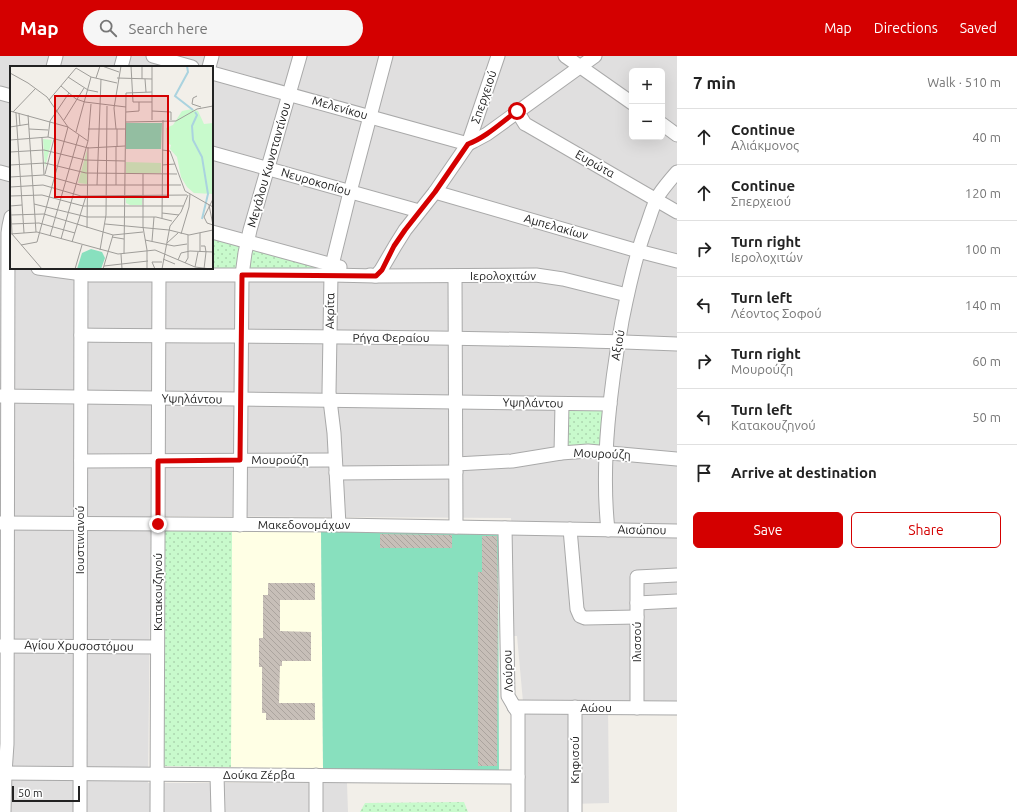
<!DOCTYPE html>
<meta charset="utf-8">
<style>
body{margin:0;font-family:Ubuntu,sans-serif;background:#f6f6f6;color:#222}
.controls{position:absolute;right:12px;top:12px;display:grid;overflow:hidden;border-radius:6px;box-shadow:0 4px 16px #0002}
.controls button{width:36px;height:36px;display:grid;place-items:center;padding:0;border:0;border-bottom:1px solid #e0e0e0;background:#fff;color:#222;font:20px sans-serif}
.scale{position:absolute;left:12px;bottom:10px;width:68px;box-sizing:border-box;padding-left:4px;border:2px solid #222;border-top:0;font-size:11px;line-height:14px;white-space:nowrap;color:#222;-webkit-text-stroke:3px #fff;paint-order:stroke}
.stop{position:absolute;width:12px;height:12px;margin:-9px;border:3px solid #d40000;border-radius:50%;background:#fff}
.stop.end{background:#d40000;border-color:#fff;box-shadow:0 1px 4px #0008}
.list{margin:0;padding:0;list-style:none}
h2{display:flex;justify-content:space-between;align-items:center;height:52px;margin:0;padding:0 16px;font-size:17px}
h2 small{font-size:13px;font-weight:400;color:#767676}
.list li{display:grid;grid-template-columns:26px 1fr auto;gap:12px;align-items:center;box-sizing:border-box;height:56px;padding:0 16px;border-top:1px solid #e0e0e0}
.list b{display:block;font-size:15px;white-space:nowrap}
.list p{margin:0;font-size:13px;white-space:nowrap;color:#767676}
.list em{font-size:13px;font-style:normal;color:#767676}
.actions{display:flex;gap:8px;padding:12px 16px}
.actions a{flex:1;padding:9px 0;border:1px solid #d40000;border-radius:6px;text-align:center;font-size:14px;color:#d40000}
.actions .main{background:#d40000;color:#fff}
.icon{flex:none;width:22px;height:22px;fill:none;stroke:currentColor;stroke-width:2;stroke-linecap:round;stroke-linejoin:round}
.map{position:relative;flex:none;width:677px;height:756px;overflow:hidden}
header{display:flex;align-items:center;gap:24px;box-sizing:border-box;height:56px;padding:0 20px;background:#d40000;color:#fff}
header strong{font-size:19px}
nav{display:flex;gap:22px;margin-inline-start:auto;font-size:14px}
.search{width:280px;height:36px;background:#f6f6f6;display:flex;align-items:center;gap:10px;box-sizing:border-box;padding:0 14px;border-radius:22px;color:#767676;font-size:15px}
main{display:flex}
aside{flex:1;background:#fff}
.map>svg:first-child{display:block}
.residential{fill:#e0dfdf;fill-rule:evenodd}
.education{fill:#ffffe5}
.park{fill:url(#park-dots)}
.pitch{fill:#88e0be}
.building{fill:url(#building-back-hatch)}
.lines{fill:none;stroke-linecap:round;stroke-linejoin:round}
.minor-casing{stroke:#a9a9a9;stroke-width:15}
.minor{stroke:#fff;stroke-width:13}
.route{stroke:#d40000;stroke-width:5}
.labels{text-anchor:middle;stroke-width:3.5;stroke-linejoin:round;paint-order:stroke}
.street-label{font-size:12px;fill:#222;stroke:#fff}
.inset-river{fill:none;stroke:#aad3df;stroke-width:2}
.inset-road{fill:none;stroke:#9f9d99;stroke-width:1}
.view{fill:#d40000;fill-opacity:0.15;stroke:#d40000;stroke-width:2}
.inset-edge{fill:none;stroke:#222;stroke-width:2}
</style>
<header>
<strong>Map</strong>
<div class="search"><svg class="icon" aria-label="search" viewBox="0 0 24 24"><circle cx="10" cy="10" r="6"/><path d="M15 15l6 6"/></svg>Search here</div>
<nav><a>Map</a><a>Directions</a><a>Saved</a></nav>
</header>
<main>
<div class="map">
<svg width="677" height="756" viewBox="0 0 677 756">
<defs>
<pattern id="park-dots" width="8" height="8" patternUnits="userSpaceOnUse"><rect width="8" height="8" fill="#c8facc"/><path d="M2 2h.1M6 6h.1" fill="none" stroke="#acd6af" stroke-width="1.8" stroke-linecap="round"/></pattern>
<pattern id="building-back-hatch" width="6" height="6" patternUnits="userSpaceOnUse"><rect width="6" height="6" fill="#c7bfb8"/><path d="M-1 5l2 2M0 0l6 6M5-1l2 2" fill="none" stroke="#aba49e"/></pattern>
</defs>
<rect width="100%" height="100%" fill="#f2efe9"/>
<!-- residential -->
<path class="residential" d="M0,0H677V647H608L609,747L569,748V756H524L523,646L517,580H514L511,462L151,460L148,727H347L348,756H0ZM11,11H212V212H11ZM632,15H662V81H632Z"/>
<!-- education -->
<path class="education" d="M232,474L321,475L323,713L231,711Z"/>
<!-- park -->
<g class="park">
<path d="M212,183L317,212V215L147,212H212Z"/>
<path d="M565,352L605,353L602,391L564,393Z"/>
<path d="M0,473H2L1,584H0Z"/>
<path d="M164,474H232L231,711L162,710Z"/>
<path d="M464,746L468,756H360L365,747Z"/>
</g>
<!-- pitch -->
<path class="pitch" d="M321,475L498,478L499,716L323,713Z"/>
<!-- building -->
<g class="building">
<path d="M380,478L452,479V492H380Z"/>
<path d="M482,480H497L498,544L497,710H478V516H482Z"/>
<path d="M268,527H315V544H280V575L311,576V605H282V610H280L279,647H315V664H266V657H262V611H259V582H263V539H268Z"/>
</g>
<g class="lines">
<defs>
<g id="minor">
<path d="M153,0L192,11"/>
<path d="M565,0L632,47"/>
<path d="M53,11L56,0"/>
<path d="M121,11L124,0"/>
<path d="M209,11L212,0"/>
<path d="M212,17L468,88"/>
<path d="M0,37L11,40"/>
<path d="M517,55L525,68L527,69L677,156"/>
<path d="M662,68L677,79"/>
<path d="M468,88L474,85L487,78L595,0"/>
<path d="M212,97L419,155"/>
<path d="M0,116L11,119"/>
<path d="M435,136L638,195L677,205"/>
<path d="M212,176L340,211"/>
<path d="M38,212L90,219H331L376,220L536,219L563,223L627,239"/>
<path d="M370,219L376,220L381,214L395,190L405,174L435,136L468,88L498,0"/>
<path d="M455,220L456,471"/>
<path d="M81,279C280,281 479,280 677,288"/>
<path d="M0,340L610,348"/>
<path d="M561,397L562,348"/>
<path d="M81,405L335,404"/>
<path d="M456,408L512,405L561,397L588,395L677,403"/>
<path d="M336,417L456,416"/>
<path d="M0,467L339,469L677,475"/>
<path d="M240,469L242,219L245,197L250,174L300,0"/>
<path d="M339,469L334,377L329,336L331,219L332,209L350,136L386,0"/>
<path d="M505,472L508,640L518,657V756"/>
<path d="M570,473L577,553L580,560L585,562L637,561"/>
<path d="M608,474C604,438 605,403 608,368C611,333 616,299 622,265C628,235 634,206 644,177C649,165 652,151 658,140C664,131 670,124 677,116"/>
<path d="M637,547L677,545"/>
<path d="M0,590L157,591"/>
<path d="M514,651L677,652"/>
<path d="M637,652V521L677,519"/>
<path d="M0,717L518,721"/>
<path d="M217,719L218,756"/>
<path d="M4,756L5,717L7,688L8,177L9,170L11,161"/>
<path d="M80,756L81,212"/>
<path d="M157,756L159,212"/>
<path d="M316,756V719"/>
<path d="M575,756V651"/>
</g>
</defs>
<!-- minor casing -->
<use href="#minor" class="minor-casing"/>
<!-- minor -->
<use href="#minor" class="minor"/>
</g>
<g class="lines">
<!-- route -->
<path class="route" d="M158,468V405L240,404L242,219L376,220L382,214L394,190L405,174L435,136L468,88C485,82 502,66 517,55"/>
</g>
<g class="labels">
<!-- street labels -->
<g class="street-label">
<text transform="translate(484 41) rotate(-71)" y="4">Σπερχειού</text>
<text transform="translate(340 52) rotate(16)" y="4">Μελενίκου</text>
<text transform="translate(595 108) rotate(30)" y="4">Ευρώτα</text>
<text transform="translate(269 109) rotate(-74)" y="4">Μεγάλου Κωνσταντίνου</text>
<text transform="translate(316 126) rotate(16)" y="4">Νευροκοπίου</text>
<text transform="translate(556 171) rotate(16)" y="4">Αμπελακίων</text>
<text x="503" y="224">Ιερολοχιτών</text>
<text transform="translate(330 255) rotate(-89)" y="4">Ακρίτα</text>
<text x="391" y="286">Ρήγα Φεραίου</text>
<text transform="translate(618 289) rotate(-80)" y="4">Αξιού</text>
<text transform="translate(192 343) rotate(1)" y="4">Υψηλάντου</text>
<text transform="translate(533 347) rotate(1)" y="4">Υψηλάντου</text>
<text transform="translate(602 398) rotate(2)" y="4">Μουρούζη</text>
<text x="280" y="408">Μουρούζη</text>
<text x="304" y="473">Μακεδονομάχων</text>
<text transform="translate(642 474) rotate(1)" y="4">Αισώπου</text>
<text transform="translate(80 484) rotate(-90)" y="4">Ιουστινιανού</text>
<text transform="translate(158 536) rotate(-90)" y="4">Κατακουζηνού</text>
<text transform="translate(637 586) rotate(-90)" y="4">Ιλισσού</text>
<text transform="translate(79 590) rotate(1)" y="4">Αγίου Χρυσοστόμου</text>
<text transform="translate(508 615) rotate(-92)" y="4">Λούρου</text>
<text x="596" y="656">Αώου</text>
<text transform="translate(575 704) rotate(-90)" y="4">Κηφισού</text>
<text x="259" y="723">Δούκα Ζέρβα</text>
</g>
</g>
<!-- overview -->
<g transform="translate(10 10)">
<rect width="203" height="203" fill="#f2efe9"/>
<path d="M182,43L188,45L194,58L203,57V128L184,127L177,121L171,111L167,91L160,83L161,79L157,77L156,62L163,59L172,45ZM33,73L42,74L35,101ZM77,84V118L68,117ZM116,96L151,97V107H116ZM116,131H132V139H120L116,137Z" fill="#c8facc"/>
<path d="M116,57H152L151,83H116ZM81,183L92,186L95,192L91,203H67L72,187Z" fill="#88e0be"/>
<path class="inset-river" d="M177,0L178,6L165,30L183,44M185,46L187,49L182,60L183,74L192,91L198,128L192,153"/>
<path class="inset-road" d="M92,0L109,6M121,0L123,36H142M132,0V13M66,2L81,11L107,17M0,7L18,17L37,31L58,61M58,11L78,24L88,26M86,12L90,0M107,12L142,13M135,13L136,26M51,20L66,33L75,36L116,41M187,30L183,32L182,38L191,41M39,34L66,2M0,45L58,61L78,75L51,173M142,45L161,46V54M3,46L26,22M116,46L129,45V36M6,47L14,167M9,47L10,60M18,49L26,166M54,54L74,22M142,54V0M116,56L166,55L187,43L203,40M0,61L19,58M19,63L38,64M78,63H116M106,63L104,42L111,0M107,63V81M66,66L81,11M38,71L40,55L59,27M32,72L34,109M0,74L38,71L78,82L115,80M78,75L81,38M106,81V119M152,84L160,85L175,125L203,141M0,86L34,84L75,94L115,95M0,99L35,97L76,107L167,108M152,99L165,98M35,108L44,73M133,108V161L137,184M0,111L34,109L70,119H171M87,119L91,13M0,121L33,119L71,130L177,129M0,128L2,168M0,130L32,129L73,140H173M203,133L194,151L197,157L203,159M24,138L77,151H146L162,155M199,139L203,159M0,140L12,139M152,147L169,149M0,149L34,148L103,169L133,166M152,152L153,54M0,158L29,157L65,167M95,158L159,164L179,169L203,164M77,162L78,81M190,167V186M0,168L27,166L108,188L145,184L185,201L201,203M2,168L32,203M171,168L179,141L180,128M40,170L69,69M102,171L114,173M135,174L164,180L177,178M142,175L144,151M62,176L76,130M157,177L168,167M11,179L27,176L58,61M191,180H195L196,186L194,203M90,184L96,149L97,40M111,188L112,203M114,188L116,27L142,26M153,193L165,198M168,194L171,187L180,185L203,186M175,197L178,192V169M94,200L138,195M185,201L188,186M65,203L72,179M93,203L103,169M137,203V184M145,203L142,196H152M152,203L160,160L171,146L178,129"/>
<path class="view" d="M45,30H158V131H45Z"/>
<rect width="203" height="203" class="inset-edge"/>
</g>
</svg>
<div class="controls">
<button>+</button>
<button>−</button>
</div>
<div class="scale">50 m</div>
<div class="stop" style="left:517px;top:55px"></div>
<div class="stop end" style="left:158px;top:468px"></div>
</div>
<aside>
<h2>7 min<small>Walk · 510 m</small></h2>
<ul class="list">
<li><svg class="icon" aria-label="ahead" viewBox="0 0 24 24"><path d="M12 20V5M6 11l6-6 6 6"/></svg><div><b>Continue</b><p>Αλιάκμονος</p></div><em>40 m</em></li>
<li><svg class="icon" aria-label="ahead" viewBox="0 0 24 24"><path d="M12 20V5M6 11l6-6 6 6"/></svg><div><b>Continue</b><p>Σπερχειού</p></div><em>120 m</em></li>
<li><svg class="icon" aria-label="right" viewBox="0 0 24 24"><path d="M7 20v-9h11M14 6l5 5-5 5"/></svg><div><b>Turn right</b><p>Ιερολοχιτών</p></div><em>100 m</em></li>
<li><svg class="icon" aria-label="left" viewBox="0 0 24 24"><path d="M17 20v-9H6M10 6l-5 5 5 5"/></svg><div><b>Turn left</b><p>Λέοντος Σοφού</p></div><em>140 m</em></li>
<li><svg class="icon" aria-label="right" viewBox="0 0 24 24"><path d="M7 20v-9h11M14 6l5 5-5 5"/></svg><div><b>Turn right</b><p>Μουρούζη</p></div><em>60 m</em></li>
<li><svg class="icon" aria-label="left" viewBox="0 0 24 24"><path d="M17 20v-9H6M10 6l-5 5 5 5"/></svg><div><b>Turn left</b><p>Κατακουζηνού</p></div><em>50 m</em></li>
<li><svg class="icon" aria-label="arrive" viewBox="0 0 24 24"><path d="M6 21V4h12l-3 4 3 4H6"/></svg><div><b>Arrive at destination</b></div></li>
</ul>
<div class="actions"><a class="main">Save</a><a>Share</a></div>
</aside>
</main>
